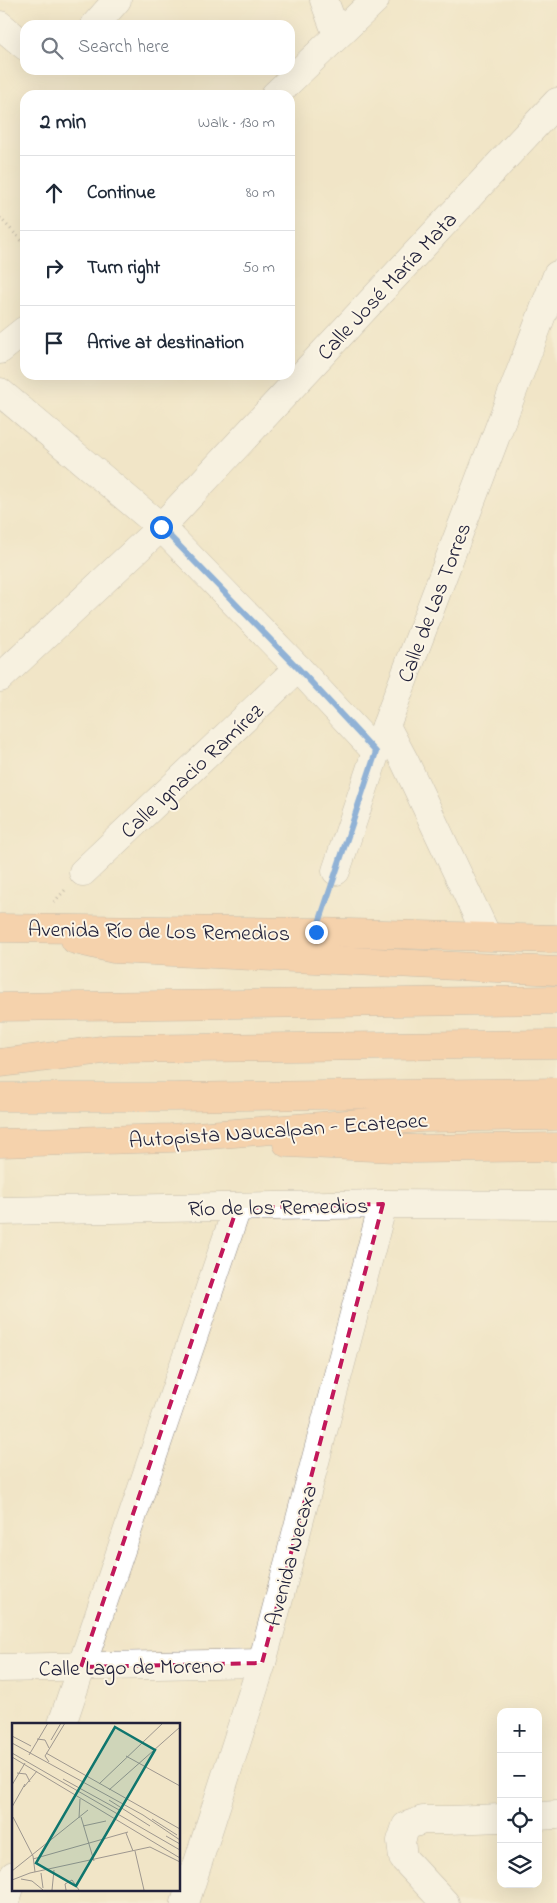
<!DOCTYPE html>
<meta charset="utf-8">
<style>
body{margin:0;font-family:"Indie Flower",sans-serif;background:#f6f6f7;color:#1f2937}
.controls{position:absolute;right:15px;bottom:15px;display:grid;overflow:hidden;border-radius:10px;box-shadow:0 5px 20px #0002}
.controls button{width:45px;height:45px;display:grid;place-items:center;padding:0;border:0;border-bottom:1px solid #e0e1e3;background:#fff;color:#1f2937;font:25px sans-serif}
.stop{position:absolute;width:15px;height:15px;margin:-11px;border:4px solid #1a73e8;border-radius:50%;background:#fff}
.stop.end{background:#1a73e8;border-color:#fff;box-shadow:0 1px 5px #0008}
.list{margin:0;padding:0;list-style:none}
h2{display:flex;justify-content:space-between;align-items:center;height:65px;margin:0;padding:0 20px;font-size:21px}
h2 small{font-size:16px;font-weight:400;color:#747a83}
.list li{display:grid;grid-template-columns:32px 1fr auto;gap:15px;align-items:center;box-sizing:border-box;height:75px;padding:0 20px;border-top:1px solid #e0e1e3}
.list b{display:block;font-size:19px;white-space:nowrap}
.list em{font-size:16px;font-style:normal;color:#747a83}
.icon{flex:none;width:28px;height:28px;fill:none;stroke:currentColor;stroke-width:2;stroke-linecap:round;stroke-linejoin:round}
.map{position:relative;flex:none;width:557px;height:1903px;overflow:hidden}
.search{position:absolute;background:#fff;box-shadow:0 5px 20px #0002;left:20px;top:20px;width:275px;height:55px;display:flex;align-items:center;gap:12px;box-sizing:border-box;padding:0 18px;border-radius:15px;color:#747a83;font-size:19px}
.panel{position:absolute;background:#fff;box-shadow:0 5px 20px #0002;left:20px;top:90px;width:275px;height:290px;border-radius:15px}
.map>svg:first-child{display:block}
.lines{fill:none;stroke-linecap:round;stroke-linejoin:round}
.minor-casing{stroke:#8a8481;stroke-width:29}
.highway-casing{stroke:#8a8481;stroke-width:29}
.path{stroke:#8a8481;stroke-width:3;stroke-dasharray:1 4;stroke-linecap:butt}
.minor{stroke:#fff;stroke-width:28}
.highway{stroke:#fbba8d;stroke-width:28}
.route{stroke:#1a73e8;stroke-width:6}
.marked{fill:none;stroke:#c2185b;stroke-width:4;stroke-dasharray:10 6;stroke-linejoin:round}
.labels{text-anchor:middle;stroke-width:4;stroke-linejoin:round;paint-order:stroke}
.street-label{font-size:22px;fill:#22223b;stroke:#fcf5e5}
.inset-road{fill:none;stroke:#9e978f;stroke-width:1}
.view{fill:#0f766e;fill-opacity:0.15;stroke:#0f766e;stroke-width:2.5}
.inset-edge{fill:none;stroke:#22223b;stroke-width:2.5}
</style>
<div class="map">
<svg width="557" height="1903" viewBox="0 0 557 1903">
<rect width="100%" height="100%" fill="#fcf5e5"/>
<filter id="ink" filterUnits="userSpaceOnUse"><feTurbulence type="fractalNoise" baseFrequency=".02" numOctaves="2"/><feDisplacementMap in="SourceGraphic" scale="10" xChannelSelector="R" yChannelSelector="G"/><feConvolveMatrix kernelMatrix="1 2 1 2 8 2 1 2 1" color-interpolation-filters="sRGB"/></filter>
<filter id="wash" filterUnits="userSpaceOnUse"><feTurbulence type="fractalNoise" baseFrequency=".0096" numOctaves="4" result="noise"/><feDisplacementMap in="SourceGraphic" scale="20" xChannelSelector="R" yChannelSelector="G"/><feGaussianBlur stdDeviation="1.12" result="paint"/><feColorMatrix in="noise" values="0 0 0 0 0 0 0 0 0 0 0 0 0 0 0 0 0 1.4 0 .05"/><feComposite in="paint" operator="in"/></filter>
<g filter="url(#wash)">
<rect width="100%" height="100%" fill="#f1e5c7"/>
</g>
<g filter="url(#ink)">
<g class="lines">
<defs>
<g id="minor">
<path d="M324,0L337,35"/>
<path d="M0,25L25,46"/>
<path d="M95,25L117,0"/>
<path d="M275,95L375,0"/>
<path d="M0,350L25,330"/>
<path d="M0,392L161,527L298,668L376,752"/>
<path d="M0,678L161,527L557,102"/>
<path d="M386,726L405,762L487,936"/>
<path d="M336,871L376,752L557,275"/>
<path d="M83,872L298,668"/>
<path d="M0,1211L383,1204L557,1205"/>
<path d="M0,1668L262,1663"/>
<path d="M62,1724L237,1208"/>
<path d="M538,1816L557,1815"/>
<path d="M5,1903L14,1875"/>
<path d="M185,1903L262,1663L383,1204"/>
<path d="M445,1903L403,1858L401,1841L406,1826L423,1820H449L501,1818"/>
</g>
<g id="highway">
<path d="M0,928L316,932L557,939"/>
<path d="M75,940L113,949L557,971"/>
<path d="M0,1007L557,1000"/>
<path d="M0,1063L110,1049L557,1044"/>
<path d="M0,1097H173L557,1092"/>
<path d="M0,1143L171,1138L422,1118L557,1116"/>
<path d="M287,1143L416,1149L557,1147"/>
</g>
</defs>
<!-- minor casing -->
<use href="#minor" class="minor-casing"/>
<!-- highway casing -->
<use href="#highway" class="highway-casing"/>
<!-- path -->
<g class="path">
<path d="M0,218L25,244"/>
<path d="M54,902L65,890"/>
</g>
<!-- minor -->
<use href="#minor" class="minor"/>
<!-- highway -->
<use href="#highway" class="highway"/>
</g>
</g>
<g class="lines" filter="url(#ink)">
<!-- route -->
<path class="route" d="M161,527L298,668L376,752L316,932"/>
</g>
<!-- marked area -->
<path d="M0 0H557V1903H0ZM383,1204L262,1663L81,1667L237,1208Z" fill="#f1e5c7" fill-opacity=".55" fill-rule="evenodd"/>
<path class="marked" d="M383,1204L262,1663L81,1667L237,1208Z"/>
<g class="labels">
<!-- street labels -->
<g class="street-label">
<text transform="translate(386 285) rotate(-47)" y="8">Calle José María Mata</text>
<text transform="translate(433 602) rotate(-69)" y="8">Calle de Las Torres</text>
<text transform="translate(191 770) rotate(-43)" y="8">Calle Ignacio Ramírez</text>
<text transform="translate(159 930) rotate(1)" y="8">Avenida Río de Los Remedios</text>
<text transform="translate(278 1129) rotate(-4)" y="8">Autopista Naucalpan - Ecatepec</text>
<text transform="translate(278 1206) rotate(-1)" y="8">Río de los Remedios</text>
<text transform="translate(290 1555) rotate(-75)" y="8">Avenida Necaxa</text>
<text transform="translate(131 1666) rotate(-1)" y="8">Calle Lago de Moreno</text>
</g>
</g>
<!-- overview -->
<g transform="translate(12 1723)">
<rect width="168" height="168" fill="#f1e5c7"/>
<path class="inset-road" d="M0,13L19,23M25,16L33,17L37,25M39,17L49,0M0,20L131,92L168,117M0,30L168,127M34,30L168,106M17,32L36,0M114,33L168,63M0,34L168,135M37,39L33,33L53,0M5,50L14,51L18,59M51,56L109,88M87,61L151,0M0,62L13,40M12,64L25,48M97,67L168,4M97,77L138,103M0,84L13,61M1,94L21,133L23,149M69,94L82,138M67,95L68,76M140,96L165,112M71,103L94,98M114,110L121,128M154,113L168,121M123,128L132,167M21,136L116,109M0,148L76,87M29,150L31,165M9,156L20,158L31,167M0,157L18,150L138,124L168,139M40,167L42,147M54,167L53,161L60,157L67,167"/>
<path class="view" d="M103,4L143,27L64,163L24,140Z"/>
<rect width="168" height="168" class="inset-edge"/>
</g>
</svg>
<div class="controls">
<button>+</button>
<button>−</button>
<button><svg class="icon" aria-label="locate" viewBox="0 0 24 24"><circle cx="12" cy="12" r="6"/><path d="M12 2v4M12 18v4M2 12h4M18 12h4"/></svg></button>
<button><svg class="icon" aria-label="layers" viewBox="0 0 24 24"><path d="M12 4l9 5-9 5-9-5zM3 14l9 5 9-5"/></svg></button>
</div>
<div class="stop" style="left:161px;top:527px"></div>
<div class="stop end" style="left:316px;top:932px"></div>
<div class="search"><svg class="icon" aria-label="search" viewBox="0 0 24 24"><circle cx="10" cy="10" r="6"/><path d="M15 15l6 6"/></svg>Search here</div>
<section class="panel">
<h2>2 min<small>Walk · 130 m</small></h2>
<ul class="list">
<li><svg class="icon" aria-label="ahead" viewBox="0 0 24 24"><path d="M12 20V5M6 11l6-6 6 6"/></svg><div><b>Continue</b></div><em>80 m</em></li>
<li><svg class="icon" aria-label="right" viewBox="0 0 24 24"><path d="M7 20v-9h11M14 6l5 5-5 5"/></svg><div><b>Turn right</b></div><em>50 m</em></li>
<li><svg class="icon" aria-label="arrive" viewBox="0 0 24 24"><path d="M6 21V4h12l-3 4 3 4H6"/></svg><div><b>Arrive at destination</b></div></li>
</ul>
</section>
</div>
